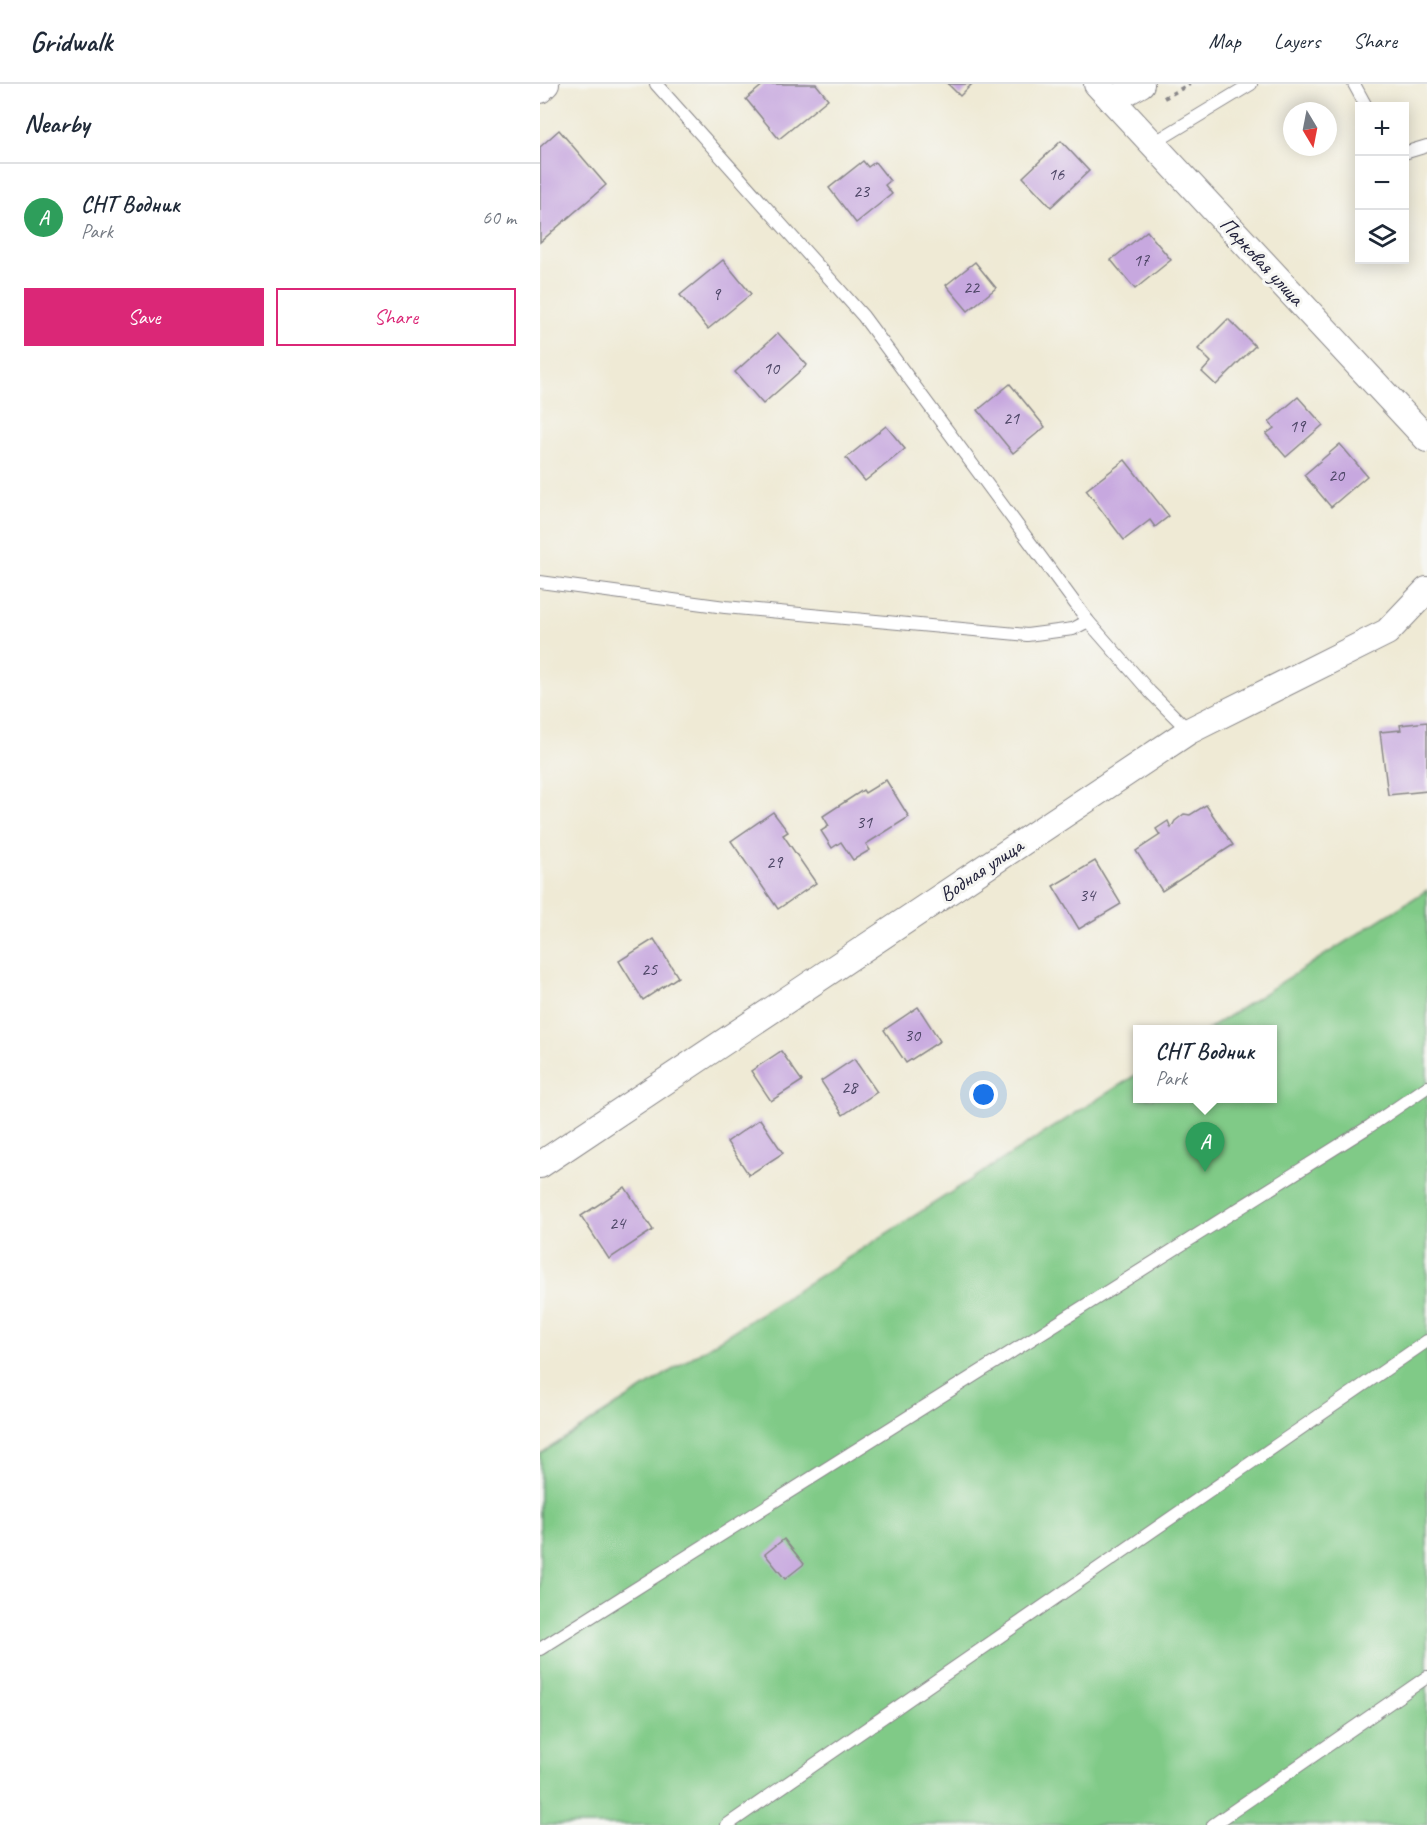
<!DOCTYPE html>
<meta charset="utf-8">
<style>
body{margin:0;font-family:Caveat,sans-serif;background:#f2f2f3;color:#1f2937}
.controls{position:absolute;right:18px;top:18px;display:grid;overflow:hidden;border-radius:0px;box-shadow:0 3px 15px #0003}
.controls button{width:54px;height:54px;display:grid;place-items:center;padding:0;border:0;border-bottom:2px solid #e0e1e3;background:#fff;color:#1f2937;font:30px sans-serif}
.compass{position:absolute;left:743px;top:18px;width:54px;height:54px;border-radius:50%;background:#fff;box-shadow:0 3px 15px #0003;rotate:170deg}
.you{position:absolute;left:444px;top:1011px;width:21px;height:21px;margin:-15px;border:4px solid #fff;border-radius:50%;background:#1a73e8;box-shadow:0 0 0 9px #1a73e833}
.badge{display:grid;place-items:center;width:39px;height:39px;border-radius:50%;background:#db2777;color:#fff;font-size:20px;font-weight:700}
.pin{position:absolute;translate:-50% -50px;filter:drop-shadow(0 2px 3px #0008)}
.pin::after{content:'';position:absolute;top:32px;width:21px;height:18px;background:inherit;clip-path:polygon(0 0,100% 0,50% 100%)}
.popup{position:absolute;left:593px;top:941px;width:144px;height:78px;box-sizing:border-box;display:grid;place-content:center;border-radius:0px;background:#fff;filter:drop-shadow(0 2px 4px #0005);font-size:20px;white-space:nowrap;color:#747a83}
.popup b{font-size:22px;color:#1f2937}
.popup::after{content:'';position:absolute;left:50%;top:100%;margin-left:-12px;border:12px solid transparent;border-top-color:#fff}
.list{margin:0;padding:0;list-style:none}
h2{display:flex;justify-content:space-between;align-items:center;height:78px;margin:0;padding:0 24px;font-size:26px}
h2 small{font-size:20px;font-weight:400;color:#747a83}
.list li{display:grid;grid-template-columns:39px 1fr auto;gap:18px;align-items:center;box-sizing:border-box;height:108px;padding:0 24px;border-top:2px solid #e0e1e3}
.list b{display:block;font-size:22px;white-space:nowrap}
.list p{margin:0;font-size:20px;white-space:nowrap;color:#747a83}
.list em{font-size:20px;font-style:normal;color:#747a83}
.actions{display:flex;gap:12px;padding:18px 24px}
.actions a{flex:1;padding:14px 0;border:2px solid #db2777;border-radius:0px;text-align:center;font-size:21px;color:#db2777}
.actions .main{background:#db2777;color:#fff}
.icon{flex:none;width:33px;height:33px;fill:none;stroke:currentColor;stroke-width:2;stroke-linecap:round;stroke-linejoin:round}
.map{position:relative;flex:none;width:887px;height:1741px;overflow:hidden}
header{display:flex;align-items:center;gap:36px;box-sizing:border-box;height:84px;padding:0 30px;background:#fff;border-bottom:2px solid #e0e1e3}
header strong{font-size:28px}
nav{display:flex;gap:33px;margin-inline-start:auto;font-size:21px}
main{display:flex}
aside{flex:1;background:#fff}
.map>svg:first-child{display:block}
.garden{fill:#80ca87;stroke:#517661;stroke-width:1.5}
.building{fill:#c7a8df}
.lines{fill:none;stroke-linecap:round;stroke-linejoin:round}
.service-casing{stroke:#888688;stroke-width:14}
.minor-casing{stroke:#888688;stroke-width:28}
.path{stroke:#888688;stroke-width:4;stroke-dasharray:4.5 4.5;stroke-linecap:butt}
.service{stroke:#fff;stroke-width:12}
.minor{stroke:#fff;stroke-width:26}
.labels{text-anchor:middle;stroke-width:6;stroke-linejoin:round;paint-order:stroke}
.number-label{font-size:18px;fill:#4b4464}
.street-label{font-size:21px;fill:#22223b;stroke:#f6f6f2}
</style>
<header>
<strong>Gridwalk</strong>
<nav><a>Map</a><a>Layers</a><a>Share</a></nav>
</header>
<main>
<aside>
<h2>Nearby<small></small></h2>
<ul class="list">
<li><span class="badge" style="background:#2e9e5b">A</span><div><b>СНТ Водник</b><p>Park</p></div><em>60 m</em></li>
</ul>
<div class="actions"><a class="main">Save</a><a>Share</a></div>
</aside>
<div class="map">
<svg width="887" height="1741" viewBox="0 0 887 1741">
<rect width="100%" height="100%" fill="#f6f6f2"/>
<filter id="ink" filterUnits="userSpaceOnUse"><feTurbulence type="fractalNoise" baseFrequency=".0167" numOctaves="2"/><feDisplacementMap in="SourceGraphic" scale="12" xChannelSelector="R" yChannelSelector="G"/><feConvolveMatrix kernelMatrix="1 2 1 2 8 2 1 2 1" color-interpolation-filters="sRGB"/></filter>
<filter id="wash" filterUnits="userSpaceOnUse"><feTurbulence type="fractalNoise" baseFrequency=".008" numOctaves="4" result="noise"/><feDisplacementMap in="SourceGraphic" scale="24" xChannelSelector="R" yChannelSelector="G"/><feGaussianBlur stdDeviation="1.35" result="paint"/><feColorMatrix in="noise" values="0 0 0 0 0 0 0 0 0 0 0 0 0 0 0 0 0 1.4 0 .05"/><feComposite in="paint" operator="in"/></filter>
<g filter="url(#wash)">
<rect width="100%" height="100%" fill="#efead5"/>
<!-- garden -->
<path class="garden" d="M887,806V1741H0V1370L597,990L598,1014H732V946L668,945Z"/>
<g id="blocks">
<!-- building -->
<g class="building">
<path d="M224,0H276L288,15L239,55L206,15Z"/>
<path d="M408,0H432L420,12Z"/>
<path d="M19,46L66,101L0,158V63Z"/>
<path d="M521,57L549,87L511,123L483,93Z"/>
<path d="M323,77L328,83L335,78L350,97L345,101L352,110L316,139L289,104Z"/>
<path d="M607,147L631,176L595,205L571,176Z"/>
<path d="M183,176L211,210L168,245L140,211Z"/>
<path d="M435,178L456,204L428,227L406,201Z"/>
<path d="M688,235L715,262L676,301L662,288L671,278L658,265Z"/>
<path d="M238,249L267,281L223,320L195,288Z"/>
<path d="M470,300L505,343L473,369L438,326Z"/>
<path d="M758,313L783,341L746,373L726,350L734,344L729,338Z"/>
<path d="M346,342L365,365L325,397L306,374Z"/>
<path d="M800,360L827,392L791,423L764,391Z"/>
<path d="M585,376L629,432L615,443L610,436L584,456L546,406Z"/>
<path d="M887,638V707L848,711L840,648L861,646L860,641Z"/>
<path d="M346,696L369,733L326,760L330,766L313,776L301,758L292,764L281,747L289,742L283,732L323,706L325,709Z"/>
<path d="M666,721L693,761L622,807L596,767L620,751L616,745L628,737L631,744L635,737L644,730L650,731Z"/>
<path d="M233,728L248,748L243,751L276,799L238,825L191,757Z"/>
<path d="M555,777L581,820L539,845L513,802Z"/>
<path d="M114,855L138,893L103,916L79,877Z"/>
<path d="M378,923L400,957L366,979L344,946Z"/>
<path d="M241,967L262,997L231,1017L211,987Z"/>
<path d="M314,975L337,1008L303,1031L281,997Z"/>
<path d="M220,1035L243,1069L209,1091L187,1058Z"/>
<path d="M85,1103L113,1146L69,1175L41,1132Z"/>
<path d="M244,1455L264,1480L245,1495L225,1470Z"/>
</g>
</g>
</g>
<g filter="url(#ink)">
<use href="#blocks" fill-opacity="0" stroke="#888688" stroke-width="1.5"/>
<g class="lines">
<defs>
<g id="service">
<path d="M116,0L323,232L548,537L610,608L649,647"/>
<path d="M814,0L826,22"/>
<path d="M612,60L711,0"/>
<path d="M864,69L887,62"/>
<path d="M0,498L185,523L487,551L533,545L548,537"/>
<path d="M0,1565L830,1042L887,1003"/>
<path d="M187,1741L887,1257"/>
<path d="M673,1741L887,1593"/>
</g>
<g id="minor">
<path d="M557,0L887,355"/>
<path d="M0,6L6,0"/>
<path d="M572,16L601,0"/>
<path d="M0,1081L649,647L847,548L887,506"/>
</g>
</defs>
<!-- service casing -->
<use href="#service" class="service-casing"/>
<!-- minor casing -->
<use href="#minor" class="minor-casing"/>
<!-- path -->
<path class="path" d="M624,14L650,0"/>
<!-- service -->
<use href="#service" class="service"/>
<!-- minor -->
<use href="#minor" class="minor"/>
</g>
</g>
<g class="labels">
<!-- number labels -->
<g class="number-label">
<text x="516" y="96">16</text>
<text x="321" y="113">23</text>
<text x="601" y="182">17</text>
<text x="431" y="209">22</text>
<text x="176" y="216">9</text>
<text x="231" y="290">10</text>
<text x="471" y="340">21</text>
<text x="757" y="348">19</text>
<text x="796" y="397">20</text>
<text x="324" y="744">31</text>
<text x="234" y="784">29</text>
<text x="547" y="817">34</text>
<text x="109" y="891">25</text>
<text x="372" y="957">30</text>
<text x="309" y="1009">28</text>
<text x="77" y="1145">24</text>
</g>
<!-- street labels -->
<g class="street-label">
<text transform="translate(722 177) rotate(47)" y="7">Парковая улица</text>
<text transform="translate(441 786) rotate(-34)" y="7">Водная улица</text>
</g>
</g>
</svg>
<div class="controls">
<button>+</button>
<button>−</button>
<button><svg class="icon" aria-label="layers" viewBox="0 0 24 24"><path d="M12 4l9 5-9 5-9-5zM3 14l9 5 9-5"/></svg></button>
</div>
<svg class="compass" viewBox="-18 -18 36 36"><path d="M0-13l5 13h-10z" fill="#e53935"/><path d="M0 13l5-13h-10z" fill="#747a83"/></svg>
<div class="you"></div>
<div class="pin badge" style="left:665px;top:1088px;background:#2e9e5b">A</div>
<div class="popup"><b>СНТ Водник</b>Park</div>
</div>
</main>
